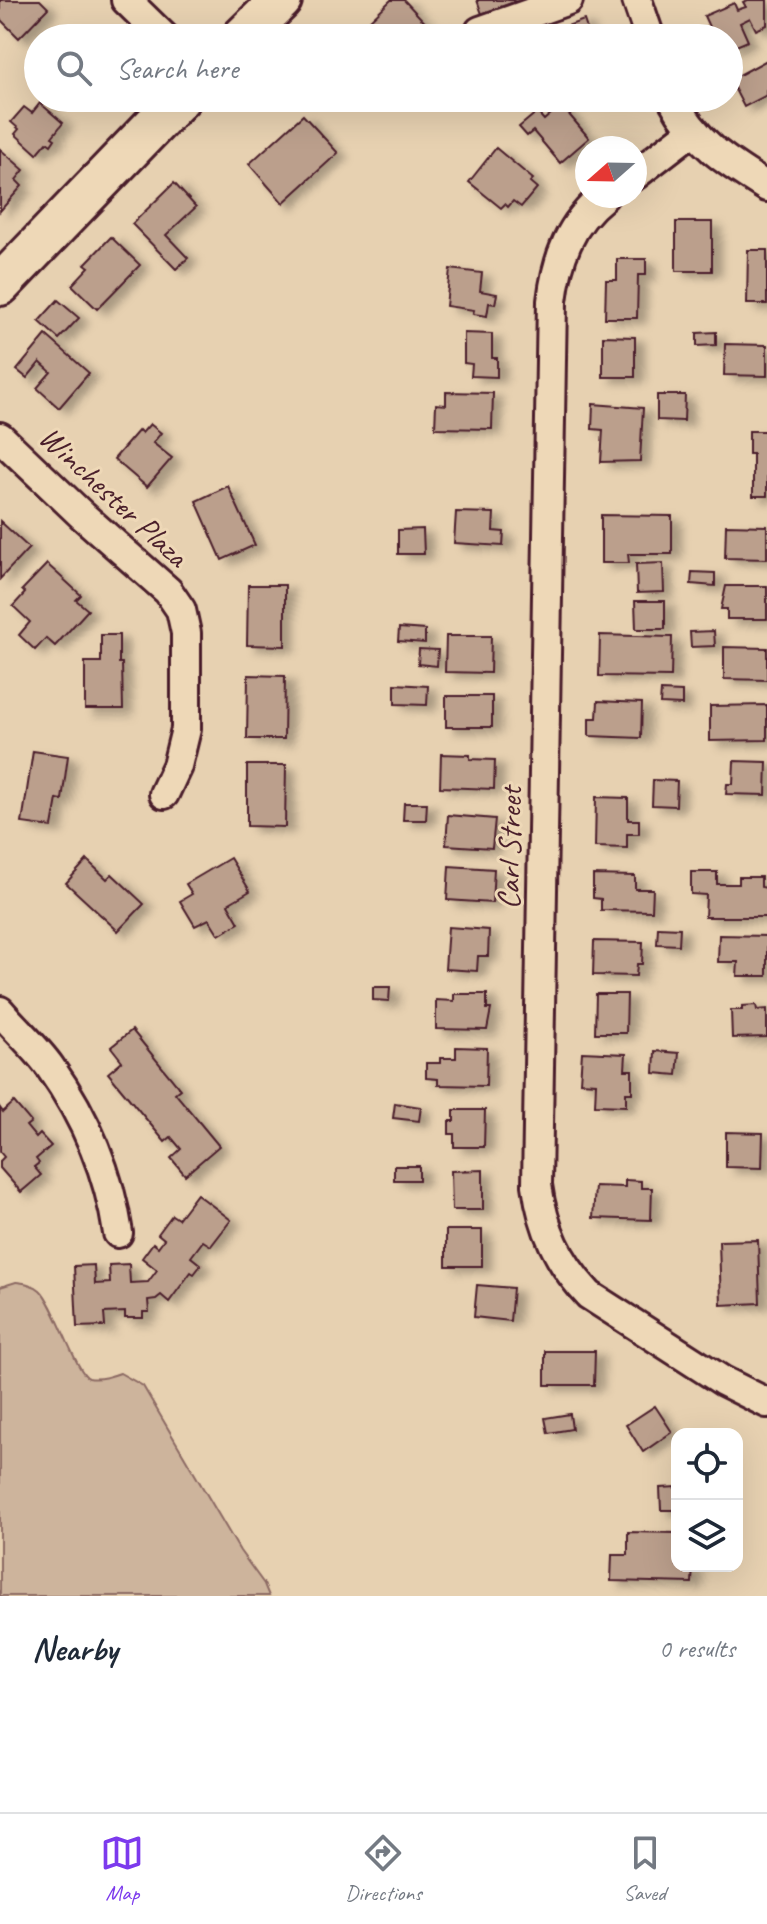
<!DOCTYPE html>
<style>
body{margin:0;font-family:Caveat,sans-serif;background:#f6f6f7;color:#1f2937}
.controls{position:absolute;right:24px;bottom:24px;display:grid;overflow:hidden;border-radius:16px;box-shadow:0 8px 32px #0002}
.controls button{width:72px;height:72px;display:grid;place-items:center;padding:0;border:0;border-bottom:2px solid #e0e1e3;background:#fff;color:#1f2937;font:40px sans-serif}
.compass{position:absolute;left:575px;top:136px;width:72px;height:72px;border-radius:50%;background:#fff;box-shadow:0 8px 32px #0002;rotate:250deg}
.list{margin:0;padding:0;list-style:none}
h2{display:flex;justify-content:space-between;align-items:center;height:104px;margin:0;padding:0 32px;font-size:34px}
h2 small{font-size:26px;font-weight:400;color:#747a83}
.icon{flex:none;width:44px;height:44px;fill:none;stroke:currentColor;stroke-width:2;stroke-linecap:round;stroke-linejoin:round}
.map{position:relative;flex:none;width:767px;height:1596px;overflow:hidden}
.search{position:absolute;background:#fff;box-shadow:0 8px 32px #0002;left:24px;right:24px;top:24px;height:88px;display:flex;align-items:center;gap:20px;box-sizing:border-box;padding:0 28px;border-radius:44px;color:#747a83;font-size:30px}
.sheet{height:216px;background:#fff}
nav{display:flex;justify-content:space-around;align-items:center;box-sizing:border-box;height:112px;border-top:2px solid #e0e1e3;background:#fff;font-size:22px;color:#747a83}
nav a{display:grid;justify-items:center;gap:4px}
nav .on{color:#7c3aed}
.map>svg:first-child{display:block}
.green{fill:#cdb49c;stroke:#8c6a64;stroke-width:2}
.building{fill:#bb9f8c;stroke:#4a1f2b;stroke-width:2;filter:url(#shadow)}
.lines{fill:none;stroke-linecap:round;stroke-linejoin:round}
.street-casing{stroke:#4a1f2b;stroke-width:34}
.secondary-casing{stroke:#4a1f2b;stroke-width:46}
.street{stroke:#eed8b7;stroke-width:28}
.secondary{stroke:#eed8b7;stroke-width:40}
.labels{text-anchor:middle;stroke-width:6;stroke-linejoin:round;paint-order:stroke}
.street-label{font-size:32px;fill:#4a1f2b;stroke:#eed8b7}
</style>
<div class="map">
<svg width="767" height="1596" viewBox="0 0 767 1596">
<defs>
<filter id="shadow"><feDropShadow dx="9" dy="5" stdDeviation="4" flood-color="#0004"/></filter>
</defs>
<rect width="100%" height="100%" fill="#e7d1b1"/>
<filter id="ink" filterUnits="userSpaceOnUse"><feTurbulence type="fractalNoise" baseFrequency=".0125" numOctaves="2"/><feDisplacementMap in="SourceGraphic" scale="16" xChannelSelector="R" yChannelSelector="G"/><feConvolveMatrix kernelMatrix="1 2 1 2 8 2 1 2 1" color-interpolation-filters="sRGB"/></filter>
<g filter="url(#ink)">
<!-- green -->
<path class="green" d="M16,1282C24,1283 33,1284 40,1290C54,1302 77,1375 89,1378C98,1380 112,1376 120,1373L143,1386L240,1551L264,1584L269,1596H0V1287Z"/>
<!-- building -->
<g class="building">
<path d="M0,0H40L48,8L19,38L0,19Z"/>
<path d="M391,0H404L432,30L437,25L449,38H381L367,23Z"/>
<path d="M477,0H514L515,2L482,14Z"/>
<path d="M748,0H767V25L756,30L750,18L740,23L748,41L729,49V38H714L704,16L734,3L737,10L746,7L743,2Z"/>
<path d="M584,20L590,38H549L547,33Z"/>
<path d="M767,60V95L744,107L730,80Z"/>
<path d="M40,103L63,123L52,137L55,139L51,145L47,142L37,154L15,134L19,129L11,122L24,107L32,113Z"/>
<path d="M561,105L589,138L560,163L533,131L527,136L519,127L537,112L544,120Z"/>
<path d="M303,115L338,153L283,203L249,164Z"/>
<path d="M496,148L533,179L530,182L537,188L521,207L513,201L508,207L505,204L501,208L469,182Z"/>
<path d="M0,149L24,170L16,180L22,186L0,211Z"/>
<path d="M174,183L196,207L166,235L188,258L176,269L132,224Z"/>
<rect x="676" y="222" width="36" height="49"/>
<path d="M111,237L140,265L97,309L72,285L89,267L85,264Z"/>
<path d="M748,250H767V304H747Z"/>
<path d="M617,259H646V275H638L637,318H605L606,280H617Z"/>
<path d="M450,269L482,273L480,291L497,294L495,304L489,303L487,316L473,314L474,310L446,306Z"/>
<path d="M58,300L79,318L59,339L39,321Z"/>
<path d="M716,332V345L697,346V333Z"/>
<path d="M464,333L492,334V358H497V377L471,376L472,364L464,363Z"/>
<path d="M46,335L89,373L59,408L37,388L51,372L40,362L27,378L17,370Z"/>
<path d="M603,336L635,337V377H603Z"/>
<path d="M725,344L767,345V376L724,375Z"/>
<path d="M446,392L493,393L492,429L435,428L436,404L446,405Z"/>
<path d="M657,395H685L684,421L657,420Z"/>
<path d="M593,404L643,408L640,461L601,462L603,430L592,429Z"/>
<path d="M150,424L161,433L153,443L172,458L147,487L114,459L139,430L142,433Z"/>
<path d="M749,431H767V496H753V454H749Z"/>
<path d="M228,486L255,545L222,560L196,501Z"/>
<path d="M456,512L494,513L493,531L504,532L503,546L454,543Z"/>
<path d="M601,515L672,516V554H628L629,563H601Z"/>
<path d="M0,521L29,548L0,579Z"/>
<path d="M726,525L767,526V559L725,558Z"/>
<path d="M423,529L424,554H398V530Z"/>
<path d="M663,563L664,592L637,593L636,564Z"/>
<path d="M47,564L81,595L76,600L88,610L55,646L46,638L35,650L19,635L30,622L13,606L25,593L22,590Z"/>
<path d="M692,572L715,573V586L691,584Z"/>
<path d="M248,585H285V646L247,645Z"/>
<path d="M726,586H767V619H727V609H721Z"/>
<path d="M635,601H665V629H636Z"/>
<path d="M399,628L425,630V643L398,641Z"/>
<path d="M714,631L715,646L691,647L690,632Z"/>
<path d="M101,635H119V663H122L123,709H85V662H101Z"/>
<path d="M600,635L672,637L671,677L599,676Z"/>
<path d="M446,636H491L490,673L445,672Z"/>
<path d="M724,647L767,648V680L724,679Z"/>
<path d="M419,649L438,650L437,666L418,664Z"/>
<path d="M248,675L285,676L284,739H247Z"/>
<path d="M395,684L428,686L427,705L395,704Z"/>
<path d="M661,691L682,692V705L660,704Z"/>
<rect x="446" y="696" width="46" height="31"/>
<path d="M598,701L642,703L641,738L589,736V718H597Z"/>
<path d="M767,705V740L710,741V706Z"/>
<path d="M33,751L68,756L62,800L57,799L52,827L22,823Z"/>
<path d="M441,754L470,755V759L495,760L494,789L440,787Z"/>
<path d="M734,761L767,762L766,795L726,794L727,784H733Z"/>
<path d="M247,765H286L285,827L247,826Z"/>
<path d="M653,780L677,781L676,806L652,805Z"/>
<path d="M596,797L628,798V820H639V834H627V848L595,847Z"/>
<path d="M404,803H427L426,820H403Z"/>
<path d="M448,815L495,819L492,848L446,845Z"/>
<path d="M230,858L250,891L228,904L239,923L219,935L209,919L195,926L180,901L192,894L186,884Z"/>
<path d="M87,860L107,879L112,874L144,904L118,931L66,883Z"/>
<path d="M449,866L494,869L492,903L447,900Z"/>
<path d="M691,872H717V884H739V877H761V887L767,888V917H705L706,895L691,894Z"/>
<path d="M593,875L635,876V889H653L652,911L601,910V899L593,898Z"/>
<path d="M448,927L489,930L488,956H478L477,971L445,969Z"/>
<path d="M658,927L680,928L679,945L657,944Z"/>
<path d="M719,935L767,936V976H737L738,962H718Z"/>
<path d="M594,941L643,942L642,964H637L636,976L593,975Z"/>
<path d="M373,987H390L389,1001L373,1000Z"/>
<path d="M454,994H487V1009H491L487,1030L436,1029V1000L454,1001Z"/>
<path d="M596,994H627L626,1033H595Z"/>
<path d="M756,1005L757,1010L767,1009V1037L732,1038L731,1010H742V1006Z"/>
<path d="M132,1030L180,1089L175,1093L219,1146L185,1175L171,1158L181,1149L171,1137L165,1142L108,1073L122,1061L111,1047Z"/>
<path d="M456,1047L487,1048L486,1086L438,1085V1079L426,1078V1063H440V1058H456Z"/>
<path d="M655,1051L679,1053L677,1075L654,1073Z"/>
<path d="M582,1052L626,1054L625,1070H632V1093H626V1106L595,1105L596,1083L580,1082Z"/>
<path d="M14,1102L31,1122L26,1126L36,1138L40,1134L51,1146L36,1159L39,1163L34,1167L41,1175L21,1192L0,1168V1161L4,1157L0,1152V1108L3,1112Z"/>
<path d="M395,1103L421,1107L419,1121L393,1118Z"/>
<path d="M454,1110H485L484,1147H454V1134H449V1121H454Z"/>
<path d="M726,1132L763,1133L762,1168L726,1167Z"/>
<rect x="394" y="1166" width="25" height="14"/>
<path d="M483,1170V1210H452L451,1171Z"/>
<path d="M625,1180L641,1181V1188H652L651,1220L593,1218L595,1186L625,1187Z"/>
<path d="M197,1194L231,1220L211,1246L203,1241L191,1257L201,1265L194,1274L191,1272L169,1302L161,1295L156,1299L148,1300L149,1312H143V1318H125V1312L104,1313L105,1326L77,1327L74,1266L94,1265L95,1284L110,1283L109,1265L129,1264L130,1283L148,1282L157,1270L142,1258L153,1243L158,1247L164,1239L158,1234L172,1215L178,1219Z"/>
<rect x="446" y="1230" width="36" height="36"/>
<path d="M758,1240L760,1303L721,1305L719,1241Z"/>
<path d="M477,1285L513,1288L510,1321L474,1317Z"/>
<path d="M545,1351H595L594,1385H545Z"/>
<path d="M655,1406L672,1432L643,1452L626,1425Z"/>
<path d="M570,1414L572,1429L548,1433L545,1418Z"/>
<path d="M677,1487V1510H661L660,1488Z"/>
<path d="M628,1532L677,1533V1566H693L692,1583L611,1581L612,1555H628Z"/>
</g>
<g class="lines">
<defs>
<g id="street">
<path d="M126,0L165,38"/>
<path d="M637,0L650,38"/>
<path d="M480,31L568,0"/>
<path d="M672,98C696,143 725,161 767,187"/>
<path d="M635,175L692,131"/>
<path d="M604,196C570,223 557,258 552,301L537,1185C543,1229 558,1262 589,1295L723,1381L767,1403"/>
<path d="M0,437L83,516L168,591L181,610L186,633V729L177,766L164,794"/>
<path d="M0,1011C16,1030 36,1047 50,1067C86,1118 109,1172 118,1233"/>
</g>
<g id="secondary">
<path d="M242,38L281,0"/>
<path d="M0,285L180,98"/>
</g>
</defs>
<!-- street casing -->
<use href="#street" class="street-casing"/>
<!-- secondary casing -->
<use href="#secondary" class="secondary-casing"/>
<!-- street -->
<use href="#street" class="street"/>
<!-- secondary -->
<use href="#secondary" class="secondary"/>
</g>
</g>
<g class="labels">
<!-- street labels -->
<g class="street-label">
<text transform="translate(114 496) rotate(43)" y="11">Winchester Plaza</text>
<text transform="translate(509 848) rotate(-89)" y="11">Carl Street</text>
</g>
</g>
</svg>
<div class="controls">
<button><svg class="icon" aria-label="locate" viewBox="0 0 24 24"><circle cx="12" cy="12" r="6"/><path d="M12 2v4M12 18v4M2 12h4M18 12h4"/></svg></button>
<button><svg class="icon" aria-label="layers" viewBox="0 0 24 24"><path d="M12 4l9 5-9 5-9-5zM3 14l9 5 9-5"/></svg></button>
</div>
<svg class="compass" viewBox="-18 -18 36 36"><path d="M0-13l5 13h-10z" fill="#e53935"/><path d="M0 13l5-13h-10z" fill="#747a83"/></svg>
<div class="search"><svg class="icon" aria-label="search" viewBox="0 0 24 24"><circle cx="10" cy="10" r="6"/><path d="M15 15l6 6"/></svg>Search here</div>
</div>
<section class="sheet">
<h2>Nearby<small>0 results</small></h2>
<ul class="list">
</ul>
</section>
<nav>
<a class="on"><svg class="icon" aria-label="map" viewBox="0 0 24 24"><path d="M3 6l6-2 6 2 6-2v14l-6 2-6-2-6 2zM9 4v14M15 6v14"/></svg>Map</a>
<a><svg class="icon" aria-label="directions" viewBox="0 0 24 24"><path d="M12 3l9 9-9 9-9-9zM9 14v-3h6M13 9l2 2-2 2"/></svg>Directions</a>
<a><svg class="icon" aria-label="saved" viewBox="0 0 24 24"><path d="M7 4h10v16l-5-4-5 4z"/></svg>Saved</a>
</nav>
